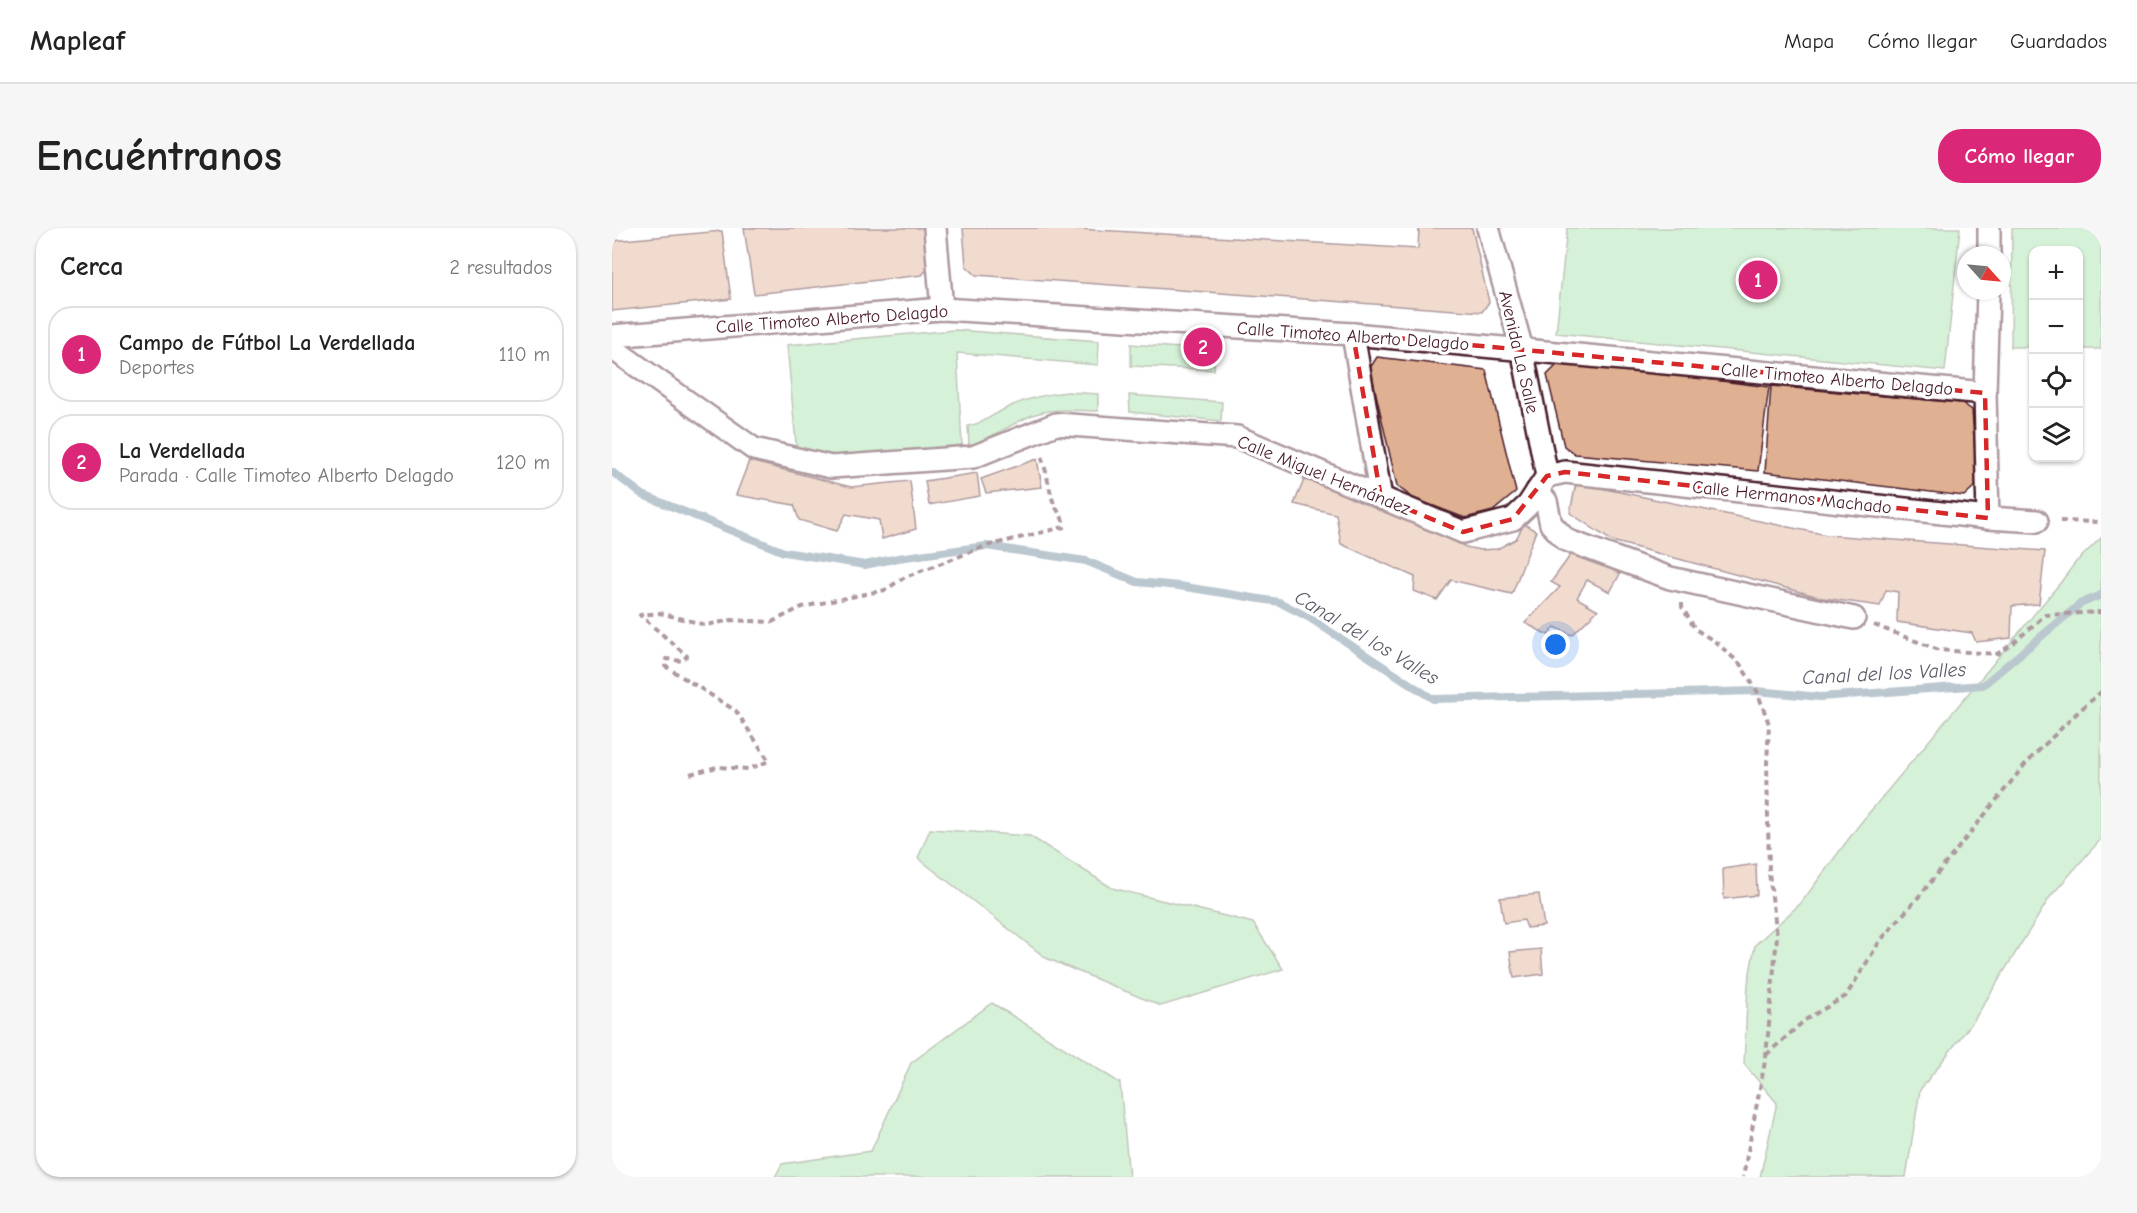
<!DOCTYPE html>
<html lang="es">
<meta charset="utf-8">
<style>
body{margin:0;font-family:"Comic Neue",sans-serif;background:#f6f6f6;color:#222}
.controls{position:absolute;right:18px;top:18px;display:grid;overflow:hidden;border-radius:12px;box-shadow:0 2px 4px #0004}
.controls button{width:54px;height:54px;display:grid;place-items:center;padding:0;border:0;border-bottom:2px solid #e0e0e0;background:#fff;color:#222;font:30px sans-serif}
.compass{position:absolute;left:1345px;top:18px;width:54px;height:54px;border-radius:50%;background:#fff;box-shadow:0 2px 4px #0004;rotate:117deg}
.you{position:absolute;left:944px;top:417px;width:21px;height:21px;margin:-15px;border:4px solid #fff;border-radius:50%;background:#1a73e8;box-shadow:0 0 0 9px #1a73e833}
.badge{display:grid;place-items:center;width:39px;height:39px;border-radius:50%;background:#db2777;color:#fff;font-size:20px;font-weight:700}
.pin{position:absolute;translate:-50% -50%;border:3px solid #fff;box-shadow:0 2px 6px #0006}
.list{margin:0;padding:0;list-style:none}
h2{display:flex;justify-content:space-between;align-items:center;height:78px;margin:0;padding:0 24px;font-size:26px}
h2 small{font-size:20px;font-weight:400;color:#767676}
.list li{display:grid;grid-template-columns:39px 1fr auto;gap:18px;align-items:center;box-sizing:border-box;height:96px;margin:0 12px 12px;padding:0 12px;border:2px solid #e0e0e0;border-radius:24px}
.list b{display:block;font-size:22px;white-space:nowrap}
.list p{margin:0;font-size:20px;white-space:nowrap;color:#767676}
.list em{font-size:20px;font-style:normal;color:#767676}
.icon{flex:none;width:33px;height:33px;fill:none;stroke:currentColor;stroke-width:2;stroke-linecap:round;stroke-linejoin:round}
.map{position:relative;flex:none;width:1489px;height:949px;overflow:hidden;border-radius:24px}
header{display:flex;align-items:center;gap:36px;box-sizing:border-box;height:84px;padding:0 30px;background:#fff;border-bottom:2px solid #e0e0e0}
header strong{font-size:28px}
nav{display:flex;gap:33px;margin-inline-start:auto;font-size:21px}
.intro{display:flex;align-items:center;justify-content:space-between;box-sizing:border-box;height:144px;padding:0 36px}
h1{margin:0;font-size:42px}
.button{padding:15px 27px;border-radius:24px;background:#db2777;color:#fff;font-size:21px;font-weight:700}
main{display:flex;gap:36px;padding:0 36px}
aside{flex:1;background:#fff;border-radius:24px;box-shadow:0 2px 4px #0004}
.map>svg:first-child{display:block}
.green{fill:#a3e0a7;stroke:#768069;stroke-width:1.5}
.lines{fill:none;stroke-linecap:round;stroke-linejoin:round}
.stream{stroke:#688396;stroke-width:8}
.building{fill:#e0b092;stroke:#4a1f2b;stroke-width:1.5}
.street-casing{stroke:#4a1f2b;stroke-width:26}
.path{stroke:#4a1f2b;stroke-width:4;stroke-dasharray:6 4.5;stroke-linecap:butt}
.street{stroke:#fff;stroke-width:21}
.marked{fill:none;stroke:#d62828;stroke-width:4.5;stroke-dasharray:12 8;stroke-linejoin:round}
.labels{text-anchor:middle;stroke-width:6;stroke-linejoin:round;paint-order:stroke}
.street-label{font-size:18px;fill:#4a1f2b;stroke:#fff}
.water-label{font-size:20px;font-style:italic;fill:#5c5969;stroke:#fff}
</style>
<header>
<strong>Mapleaf</strong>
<nav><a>Mapa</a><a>Cómo llegar</a><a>Guardados</a></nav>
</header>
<div class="intro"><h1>Encuéntranos</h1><a class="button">Cómo llegar</a></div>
<main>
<aside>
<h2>Cerca<small>2 resultados</small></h2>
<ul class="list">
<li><span class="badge">1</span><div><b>Campo de Fútbol La Verdellada</b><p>Deportes</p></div><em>110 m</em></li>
<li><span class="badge">2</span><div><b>La Verdellada</b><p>Parada · Calle Timoteo Alberto Delagdo</p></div><em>120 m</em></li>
</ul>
</aside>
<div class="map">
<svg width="1489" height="949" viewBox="0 0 1489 949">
<rect width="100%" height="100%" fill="#fff"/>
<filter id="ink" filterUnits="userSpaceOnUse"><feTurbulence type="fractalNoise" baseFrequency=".0167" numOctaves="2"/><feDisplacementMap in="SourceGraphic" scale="12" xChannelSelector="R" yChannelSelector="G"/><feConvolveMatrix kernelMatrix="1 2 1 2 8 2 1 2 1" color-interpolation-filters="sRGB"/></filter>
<g filter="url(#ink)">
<!-- green -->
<g class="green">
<path d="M955,0H1348L1333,143L944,105Z"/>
<path d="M1400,0H1489V121H1467L1466,22H1422L1421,119H1399Z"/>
<path d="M343,102L487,113L486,137L345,125L350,217L226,229L185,226L175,117Z"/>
<path d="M519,116L603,123L602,142L519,138Z"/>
<path d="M455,164L486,166V183C463,183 437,179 416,189C396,198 379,211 357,217L356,198C372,196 384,184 399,178C418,169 435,166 455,164Z"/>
<path d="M517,167L610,174L609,193L518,184Z"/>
<path d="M1489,310V611L1438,669L1362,792L1308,862L1294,949H1148L1165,875L1132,836L1136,756L1143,717L1189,675L1247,597L1449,354L1463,335Z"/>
<path d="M318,601L418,608L500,660L641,695L671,741L549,778L434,730L306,630Z"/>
<path d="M380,775L508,855L517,949H163L170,936L259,923L299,835Z"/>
</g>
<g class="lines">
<!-- stream -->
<path class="stream" d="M0,244L31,267L172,324L253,337L286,330L374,318L474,333L525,354L567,358L667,374L696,389L821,471L1145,463L1208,469L1371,457L1468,376L1489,367"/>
</g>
<!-- building -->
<g class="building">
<path d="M132,0H320L323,33L310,47L142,66Z"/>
<path d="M351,0H450L806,21L807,0H860L877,74L870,84L364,47L354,38Z"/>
<path d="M110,3L119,71L0,83V13Z"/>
<path d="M765,129L874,142L904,264L881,283L853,290L801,270L785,258L758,140Z"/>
<path d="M949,133L1157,159L1146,243L963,226L952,218L935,147Z"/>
<path d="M1159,158L1350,175L1360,182L1365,256L1352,268L1153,244Z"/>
<path d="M425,231L430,259L374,265L369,251Z"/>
<path d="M137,233L239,259L298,253L304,301L270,311L267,292L234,286L225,303L187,292L182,277L124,267Z"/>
<path d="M365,245L368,268L317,277L313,253Z"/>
<path d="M692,252L729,261L854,319L868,322L885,321L904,311L912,296L924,303L900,366L839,352L825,372L802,363L803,349L729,316L724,286L682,276Z"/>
<path d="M964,255L1215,307L1433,323L1427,376L1400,378L1399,410L1364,414L1360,405L1285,394L1286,364L1274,362L1268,378L1211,370L1000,313L958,285Z"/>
<path d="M963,321L1008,346L998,364L975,352L965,370L986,382L960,407L943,399L936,407L913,395L948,359L939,354Z"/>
<path d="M1144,636L1145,667L1112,671L1111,641Z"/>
<path d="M927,666L932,698L915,700L912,692L892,695L888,670Z"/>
<path d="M929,721L931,746L902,750L898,724Z"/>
</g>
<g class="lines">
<defs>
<g id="street">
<path d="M323,0L330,81"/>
<path d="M876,0L910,121L935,248"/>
<path d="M1377,27V0"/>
<path d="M1376,63L1373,165L1376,290"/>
<path d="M741,106L769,270"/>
<path d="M0,108L330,81L741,106L1373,165"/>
<path d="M0,120L142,221L219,239L361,229L444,196L625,209L851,304L901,291L916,277L935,248"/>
<path d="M935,248L953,244L1376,290L1425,293"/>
<path d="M925,263L934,273L939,296L954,312L1058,350L1242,390"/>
</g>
</defs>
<!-- street casing -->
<use href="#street" class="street-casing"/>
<!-- path -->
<g class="path">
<path d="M1448,293L1489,294"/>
<path d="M1070,375V379L1083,401L1105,415L1128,436L1145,463L1157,496L1155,535L1157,645L1165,708L1154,828L1131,949"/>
<path d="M1262,397L1327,422L1385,426L1399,417L1433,387L1489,384"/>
<path d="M78,546L105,539L137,541L157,533L124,483L53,438L54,431L70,433L75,428L28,387L48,385L94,397L120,392L160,394L190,379L273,362L293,349L374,318L452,299C452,288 444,283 441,273C436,258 435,241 428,226"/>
<path d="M1154,827L1193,792L1234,768L1268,713L1309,666L1415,534L1466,484L1489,464"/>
</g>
<!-- street -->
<use href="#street" class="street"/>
</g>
</g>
<!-- marked area -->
<path d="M0 0H1489V949H0ZM741,106L1373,165L1376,290L953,244L935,248L901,291L851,304L769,270Z" fill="#fff" fill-opacity=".55" fill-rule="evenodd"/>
<path class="marked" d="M741,106L1373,165L1376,290L953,244L935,248L901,291L851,304L769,270Z"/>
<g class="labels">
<!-- street labels -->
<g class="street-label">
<text transform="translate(220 91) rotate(-4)" y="6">Calle Timoteo Alberto Delagdo</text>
<text transform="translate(741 108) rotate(4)" y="6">Calle Timoteo Alberto Delagdo</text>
<text transform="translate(907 124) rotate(77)" y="6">Avenida La Salle</text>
<text transform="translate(1225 151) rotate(5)" y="6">Calle Timoteo Alberto Delagdo</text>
<text transform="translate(712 247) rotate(22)" y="6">Calle Miguel Hernández</text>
<text transform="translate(1180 269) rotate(6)" y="6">Calle Hermanos Machado</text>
</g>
<!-- water labels -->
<g class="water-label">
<text transform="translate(755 409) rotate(31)" y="7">Canal del los Valles</text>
<text transform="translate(1272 445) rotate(-3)" y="7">Canal del los Valles</text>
</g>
</g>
</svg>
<div class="controls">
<button>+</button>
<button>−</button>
<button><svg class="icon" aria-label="locate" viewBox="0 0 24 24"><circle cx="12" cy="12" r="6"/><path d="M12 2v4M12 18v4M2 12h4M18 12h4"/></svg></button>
<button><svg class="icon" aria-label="layers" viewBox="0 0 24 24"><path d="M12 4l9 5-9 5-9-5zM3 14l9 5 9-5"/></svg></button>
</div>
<svg class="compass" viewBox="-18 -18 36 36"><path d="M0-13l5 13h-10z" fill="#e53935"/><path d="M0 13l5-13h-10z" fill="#767676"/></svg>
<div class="you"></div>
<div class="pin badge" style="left:1146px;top:52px">1</div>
<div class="pin badge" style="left:591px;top:119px">2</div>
</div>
</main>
